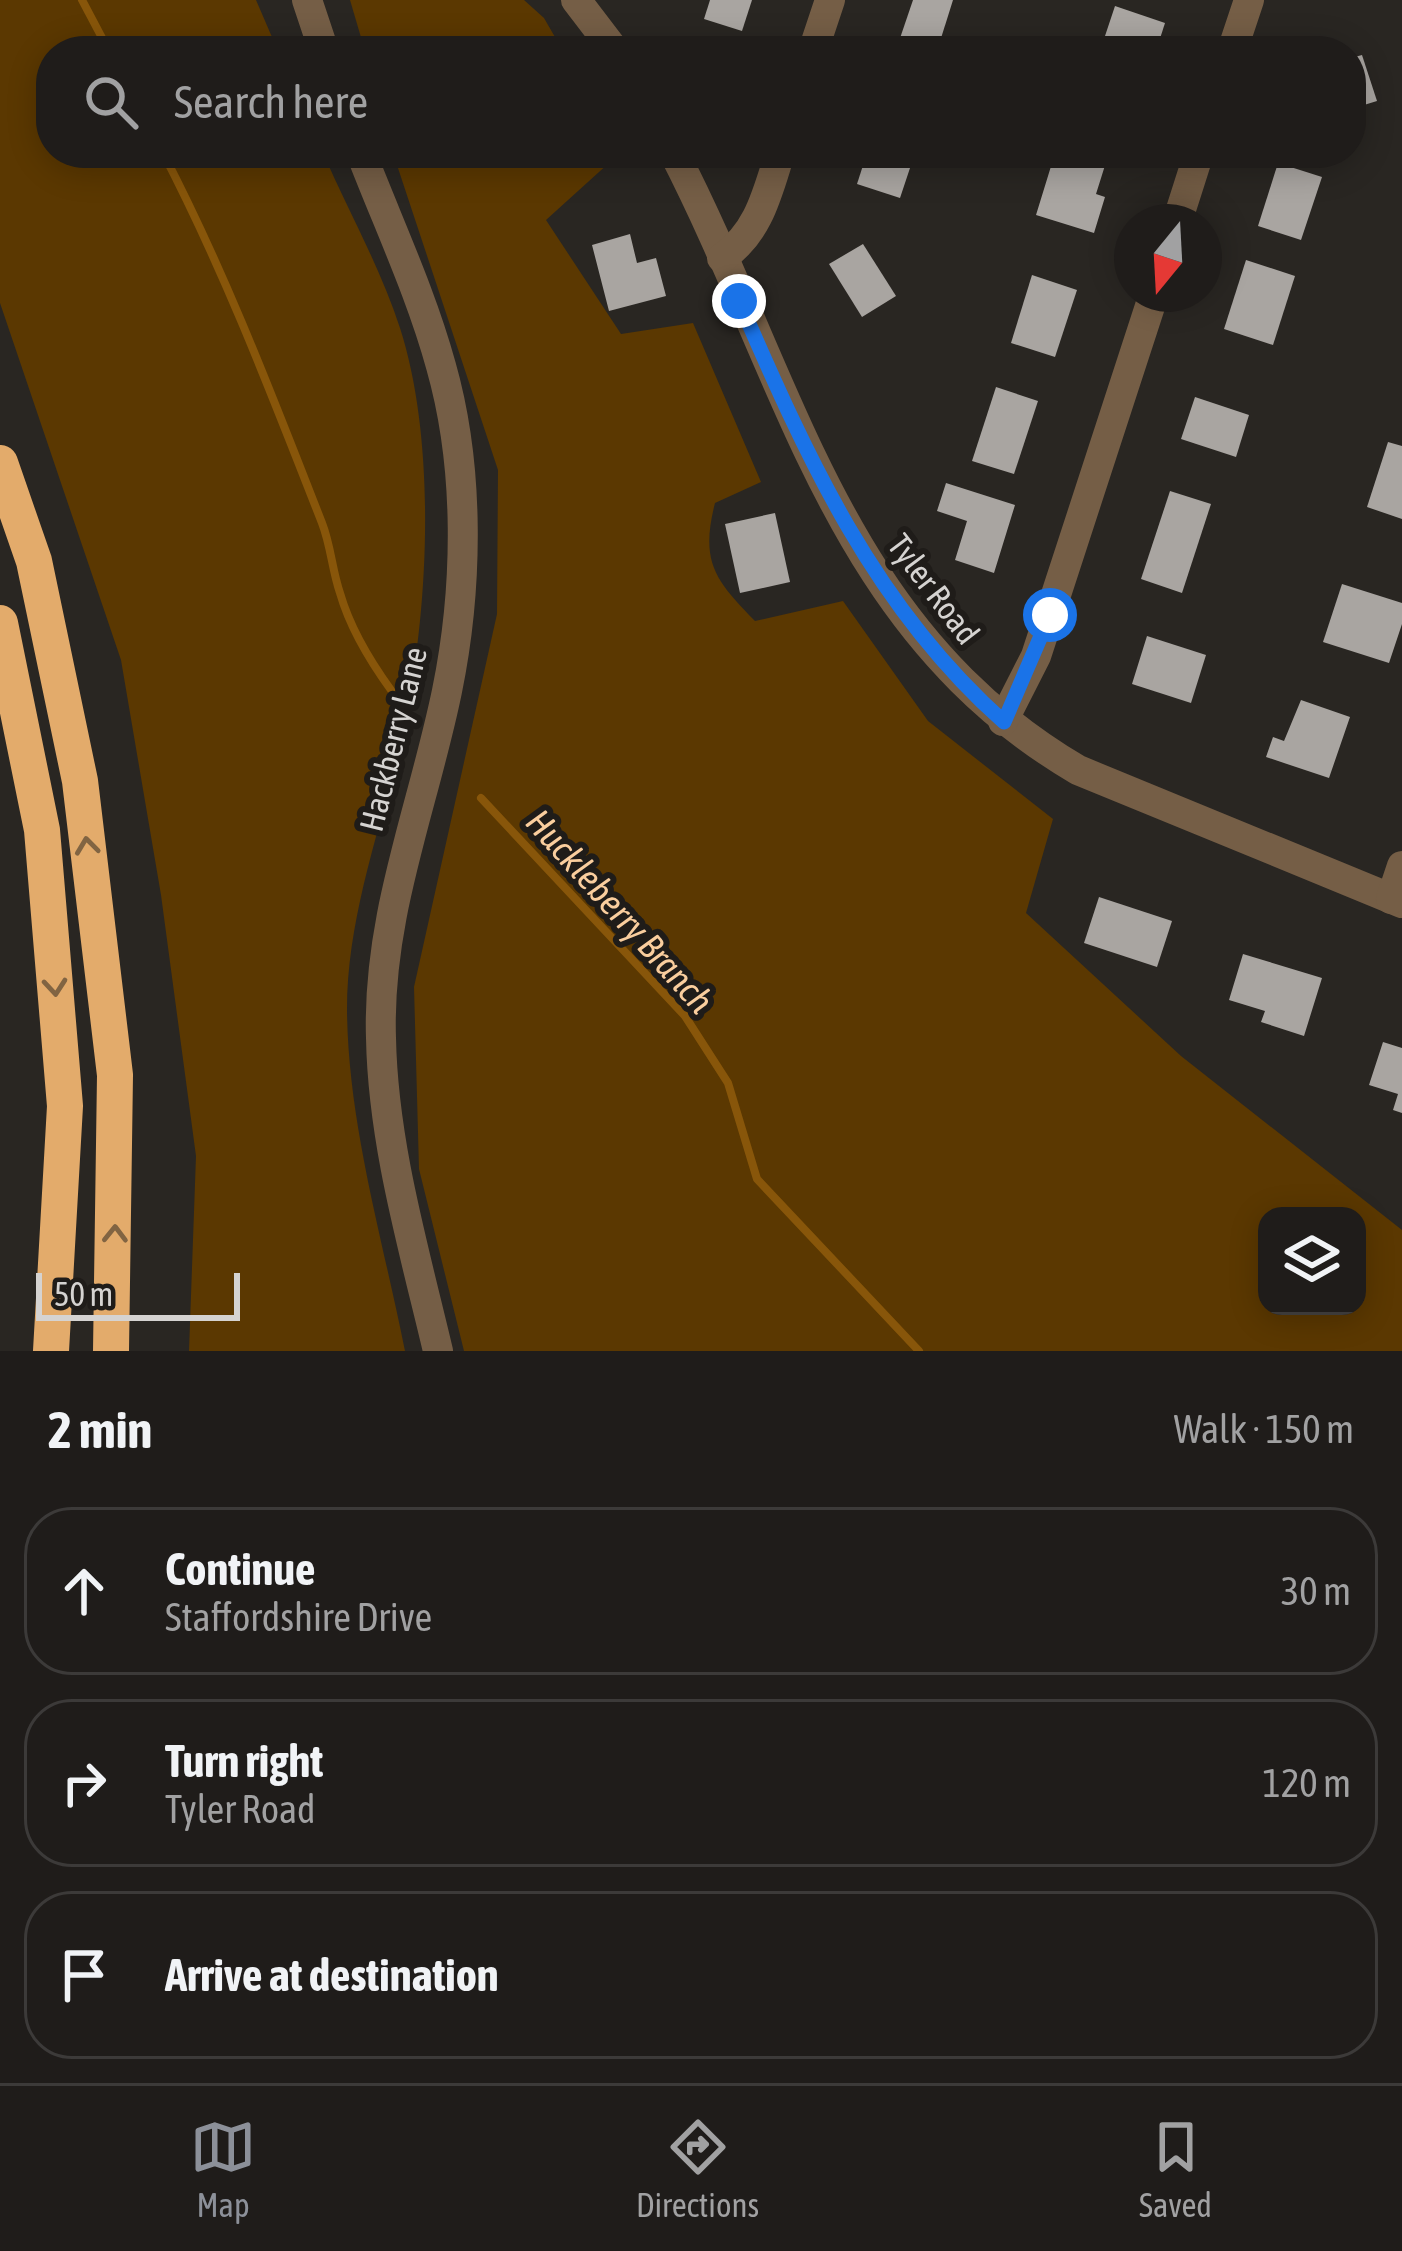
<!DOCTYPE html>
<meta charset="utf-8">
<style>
body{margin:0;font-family:"Asap Condensed",sans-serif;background:#272523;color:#f1f3f6}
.controls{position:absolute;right:36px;bottom:36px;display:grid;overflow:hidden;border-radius:24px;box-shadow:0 6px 30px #0003}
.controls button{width:108px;height:108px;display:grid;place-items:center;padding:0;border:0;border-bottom:3px solid #3c3a39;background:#1f1c1a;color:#f1f3f6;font:60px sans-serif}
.compass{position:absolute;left:1114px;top:204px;width:108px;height:108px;border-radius:50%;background:#1f1c1a;box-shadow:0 6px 30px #0003;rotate:198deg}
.scale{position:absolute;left:36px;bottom:30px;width:204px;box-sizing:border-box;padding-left:12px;border:6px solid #d5d3d1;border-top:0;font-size:33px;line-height:42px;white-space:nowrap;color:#d5d3d1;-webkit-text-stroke:9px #1f1c19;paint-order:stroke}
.stop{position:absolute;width:36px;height:36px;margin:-27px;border:9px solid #1a73e8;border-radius:50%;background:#fff}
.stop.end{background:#1a73e8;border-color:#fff;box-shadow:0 3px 12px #0008}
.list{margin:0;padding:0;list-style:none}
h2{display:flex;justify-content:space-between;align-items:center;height:156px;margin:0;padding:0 48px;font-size:51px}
h2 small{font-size:39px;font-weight:400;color:#a1a1a2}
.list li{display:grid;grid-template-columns:78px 1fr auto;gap:36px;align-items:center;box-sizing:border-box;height:168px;margin:0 24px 24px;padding:0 24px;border:3px solid #3c3a39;border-radius:48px}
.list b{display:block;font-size:45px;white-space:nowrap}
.list p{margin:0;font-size:39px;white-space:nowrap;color:#a1a1a2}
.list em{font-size:39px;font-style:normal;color:#a1a1a2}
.icon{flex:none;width:66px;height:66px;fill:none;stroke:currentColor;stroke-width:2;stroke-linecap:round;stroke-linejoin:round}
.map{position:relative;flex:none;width:1402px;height:1351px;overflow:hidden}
.search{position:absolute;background:#1f1c1a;box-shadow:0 6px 30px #0003;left:36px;right:36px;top:36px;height:132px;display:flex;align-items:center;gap:30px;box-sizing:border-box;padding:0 42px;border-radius:48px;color:#a1a1a2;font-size:45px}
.sheet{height:732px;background:#1f1c1a}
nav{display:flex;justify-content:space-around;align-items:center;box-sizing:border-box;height:168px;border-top:3px solid #3c3a39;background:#1f1c1a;font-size:33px;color:#a1a1a2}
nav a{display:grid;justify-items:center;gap:6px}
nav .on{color:#8c9099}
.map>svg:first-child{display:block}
.green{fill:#5b3801;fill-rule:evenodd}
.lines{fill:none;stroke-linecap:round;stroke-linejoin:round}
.stream{stroke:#88560a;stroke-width:8}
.building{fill:#a9a5a1}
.minor{stroke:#755e46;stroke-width:30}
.highway{stroke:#e3ab6b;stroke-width:36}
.oneway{stroke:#816442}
.route{stroke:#1a73e8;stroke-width:15}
.labels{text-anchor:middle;stroke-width:12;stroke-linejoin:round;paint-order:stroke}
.street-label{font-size:33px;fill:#d5d3d1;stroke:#1f1c19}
.water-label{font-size:36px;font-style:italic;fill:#face9e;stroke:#1f1c19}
</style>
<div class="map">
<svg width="1402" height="1351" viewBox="0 0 1402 1351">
<rect width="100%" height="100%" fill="#292622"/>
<!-- green -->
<g class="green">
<path d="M0,0H256L278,51H51V153H323C348,210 381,269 400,328C436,440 429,602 406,716C387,815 347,908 347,1010C348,1124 383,1240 405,1351H189L196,1156L161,895L121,660L0,303Z"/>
<path d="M350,0H524L544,18L563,51H365Z"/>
<path d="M393,153H620L546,220L621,334L693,323L761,482L715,503C700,562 715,580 755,621L843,601L928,721L1053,819L1026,913L1181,1056L1402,1230V1351H464L419,1169L414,987L497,614L498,470ZM1357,1216V1306H1267V1216Z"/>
</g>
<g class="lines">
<!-- stream -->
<g class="stream">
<path d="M82,0L109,51"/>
<path d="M163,153C225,272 273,398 322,523C331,546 332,570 340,593C350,628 370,661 391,690"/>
<path d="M481,798L685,1016L728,1083L757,1179L919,1351"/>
</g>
</g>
<!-- building -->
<g class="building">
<path d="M710,0H752L742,31L704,19Z"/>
<path d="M913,0H953L937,51L896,50Z"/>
<path d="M1115,6L1165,23L1156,51H1100Z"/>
<path d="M1362,55L1377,101L1351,109V58Z"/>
<path d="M867,153H915L900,198L857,184Z"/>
<path d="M1067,153L1107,159L1096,194L1105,197L1094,233L1036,215L1052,163L1063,166Z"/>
<path d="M1278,163L1322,177L1301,240L1258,226Z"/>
<path d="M630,234L637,263L656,258L666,296L609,311L592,245Z"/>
<path d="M863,244L896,296L862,317L829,264Z"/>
<path d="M1246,260L1295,276L1273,345L1224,329Z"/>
<path d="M1032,275L1077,290L1055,357L1011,343Z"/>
<path d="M996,387L1038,401L1014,474L972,461Z"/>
<path d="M1195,397L1249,415L1236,457L1181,439Z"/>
<path d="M1388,442L1402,446V519L1367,507Z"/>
<path d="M946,483L1015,505L994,573L955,560L967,521L937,511Z"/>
<path d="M1170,491L1211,504L1182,593L1141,579Z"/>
<path d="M775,513L790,582L740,593L725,524Z"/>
<path d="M1342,584L1402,603V624L1389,663L1323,642Z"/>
<path d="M1147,636L1206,655L1191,703L1132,684Z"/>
<path d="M1301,700L1350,717L1329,778L1266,757L1273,737L1284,741Z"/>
<path d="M1099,897L1172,921L1157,967L1084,943Z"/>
<path d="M1243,954L1322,978L1304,1036L1261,1022L1265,1011L1229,1000Z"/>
<path d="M1383,1042L1402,1048V1113L1393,1110L1398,1094L1369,1085Z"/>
</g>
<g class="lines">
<!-- minor -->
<g class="minor">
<path d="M307,0L324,51"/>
<path d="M576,0L615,51"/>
<path d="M813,51L830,0"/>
<path d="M1232,51L1249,0"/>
<path d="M361,153C388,223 421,293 441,366C470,468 468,588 447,691C423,808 377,916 381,1038C383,1144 414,1249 438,1351"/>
<path d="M674,153C792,382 838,629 1078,770L1402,903"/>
<path d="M1177,222L1199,153"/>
<path d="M722,258C759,232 767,194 780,153"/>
<path d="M1003,721L1036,656L1154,294"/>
<path d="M1391,899L1402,866"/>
</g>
<!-- highway -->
<g class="highway">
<path d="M0,463L34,561L80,781L115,1075L111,1351"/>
<path d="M0,623L42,830L65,1106L51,1351"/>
</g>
</g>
<!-- one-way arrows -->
<defs><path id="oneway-chevron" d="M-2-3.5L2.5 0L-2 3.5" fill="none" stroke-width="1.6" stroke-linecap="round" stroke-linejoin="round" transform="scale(3)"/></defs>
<g class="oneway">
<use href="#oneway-chevron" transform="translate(87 846) rotate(-97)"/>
<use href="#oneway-chevron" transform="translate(55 987) rotate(85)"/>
<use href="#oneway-chevron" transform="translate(115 1234) rotate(-89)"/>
</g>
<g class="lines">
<!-- route -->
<path class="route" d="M739,301C807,457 873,606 1004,722L1050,615"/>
</g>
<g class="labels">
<!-- street labels -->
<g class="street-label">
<text transform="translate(934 589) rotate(53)" y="12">Tyler Road</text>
<text transform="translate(393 739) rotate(-76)" y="12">Hackberry Lane</text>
</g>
<!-- water labels -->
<g class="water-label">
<text transform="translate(620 911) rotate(48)" y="13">Huckleberry Branch</text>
</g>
</g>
</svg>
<div class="controls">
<button><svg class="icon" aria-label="layers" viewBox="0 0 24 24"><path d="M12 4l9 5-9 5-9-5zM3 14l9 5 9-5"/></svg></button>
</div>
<svg class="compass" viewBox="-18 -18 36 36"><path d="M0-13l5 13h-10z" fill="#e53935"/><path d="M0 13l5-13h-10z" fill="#a1a1a2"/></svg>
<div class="scale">50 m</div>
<div class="stop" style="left:1050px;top:615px"></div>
<div class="stop end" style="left:739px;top:301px"></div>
<div class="search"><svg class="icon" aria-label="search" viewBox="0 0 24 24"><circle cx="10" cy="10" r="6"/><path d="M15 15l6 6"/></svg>Search here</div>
</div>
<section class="sheet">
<h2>2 min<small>Walk · 150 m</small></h2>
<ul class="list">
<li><svg class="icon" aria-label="ahead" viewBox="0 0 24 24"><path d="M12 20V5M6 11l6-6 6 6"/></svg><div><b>Continue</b><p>Staffordshire Drive</p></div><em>30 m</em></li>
<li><svg class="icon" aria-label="right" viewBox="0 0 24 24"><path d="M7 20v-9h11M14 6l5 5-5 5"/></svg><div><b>Turn right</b><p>Tyler Road</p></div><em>120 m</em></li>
<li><svg class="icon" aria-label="arrive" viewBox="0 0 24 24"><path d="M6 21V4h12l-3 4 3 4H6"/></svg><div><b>Arrive at destination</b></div></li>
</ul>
</section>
<nav>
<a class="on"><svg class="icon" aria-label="map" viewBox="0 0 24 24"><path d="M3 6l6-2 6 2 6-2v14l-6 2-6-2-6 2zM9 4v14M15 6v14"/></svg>Map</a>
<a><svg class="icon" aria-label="directions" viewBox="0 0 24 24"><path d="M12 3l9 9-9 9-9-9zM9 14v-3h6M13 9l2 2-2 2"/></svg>Directions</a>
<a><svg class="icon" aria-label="saved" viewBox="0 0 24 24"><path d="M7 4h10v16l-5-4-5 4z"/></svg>Saved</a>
</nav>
